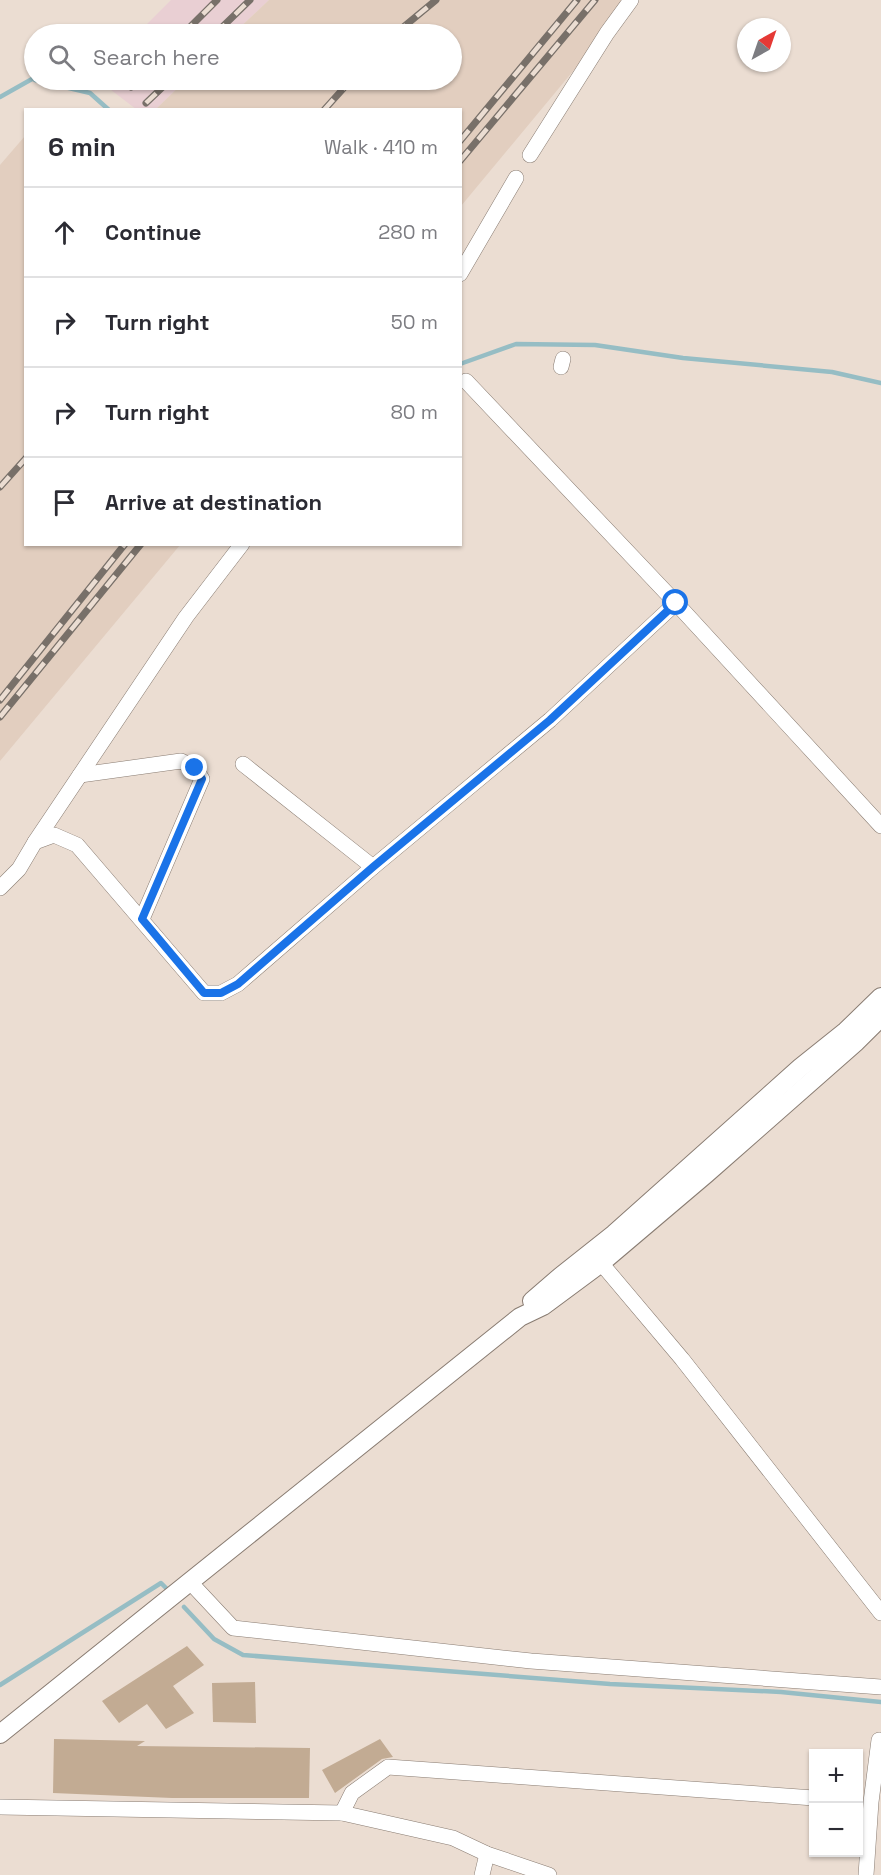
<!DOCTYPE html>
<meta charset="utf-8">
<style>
body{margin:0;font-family:"Space Grotesk",sans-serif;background:#f7f7f7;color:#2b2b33}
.controls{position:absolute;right:18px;bottom:18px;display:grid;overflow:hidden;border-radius:0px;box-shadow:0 2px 4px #0004}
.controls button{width:54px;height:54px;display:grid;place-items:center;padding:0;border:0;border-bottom:2px solid #e1e1e2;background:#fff;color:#2b2b33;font:30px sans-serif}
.compass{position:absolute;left:737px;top:18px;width:54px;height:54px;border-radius:50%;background:#fff;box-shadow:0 2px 4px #0004;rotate:40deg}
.stop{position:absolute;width:18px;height:18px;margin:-14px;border:4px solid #1a73e8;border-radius:50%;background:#fff}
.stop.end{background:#1a73e8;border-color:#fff;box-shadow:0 2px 6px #0008}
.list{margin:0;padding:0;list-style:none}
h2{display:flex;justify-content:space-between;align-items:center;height:78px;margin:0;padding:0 24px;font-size:26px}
h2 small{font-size:20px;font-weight:400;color:#7c7c81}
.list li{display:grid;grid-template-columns:39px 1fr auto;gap:18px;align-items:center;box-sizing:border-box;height:90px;padding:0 24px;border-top:2px solid #e1e1e2}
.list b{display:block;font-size:22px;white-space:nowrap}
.list em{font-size:20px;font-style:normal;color:#7c7c81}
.icon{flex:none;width:33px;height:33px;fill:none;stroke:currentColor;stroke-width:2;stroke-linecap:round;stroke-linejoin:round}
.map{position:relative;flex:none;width:881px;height:1875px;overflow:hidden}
.search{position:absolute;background:#fff;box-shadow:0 2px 4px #0004;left:24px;top:24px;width:438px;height:66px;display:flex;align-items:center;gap:15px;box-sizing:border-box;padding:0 21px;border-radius:33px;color:#7c7c81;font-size:22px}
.panel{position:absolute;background:#fff;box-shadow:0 2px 4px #0004;left:24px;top:108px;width:438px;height:438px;border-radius:0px}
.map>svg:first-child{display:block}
.industrial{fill:#e9cfd3}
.built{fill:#e2cebf}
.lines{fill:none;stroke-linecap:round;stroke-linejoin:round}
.stream{stroke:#96bdc4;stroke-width:4.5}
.building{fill:#c2ab93}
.minor-casing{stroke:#897c72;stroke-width:16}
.tertiary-casing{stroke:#897c72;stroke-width:20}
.minor{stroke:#fff;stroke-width:15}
.tertiary{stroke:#fff;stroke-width:18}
.rail-casing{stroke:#787069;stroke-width:7}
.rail{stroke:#ebddd2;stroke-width:4.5;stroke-dasharray:14;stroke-linecap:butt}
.route{stroke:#1a73e8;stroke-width:8}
</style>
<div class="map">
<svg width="881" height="1875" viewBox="0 0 881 1875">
<rect width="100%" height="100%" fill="#ebddd2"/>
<!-- industrial -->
<g class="industrial">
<path d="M171,0H269L233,34H137Z"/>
<path d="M98,80H186L155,110L136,109Z"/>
</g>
<!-- built -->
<g class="built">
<path d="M269,0H632L461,206L460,110H155L186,80H452V34H233Z"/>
<path d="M25,136L26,544L180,545L0,761V165Z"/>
</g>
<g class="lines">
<!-- stream -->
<g class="stream">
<path d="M35,80L90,93L109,110"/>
<path d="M0,97L32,79H34"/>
<path d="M460,364L516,344L595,345L683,358L832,372L881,383"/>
<path d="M184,1607L214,1639L243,1655L610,1684L781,1692L881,1702"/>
<path d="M0,1685L161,1583L168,1590"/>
</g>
</g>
<!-- building -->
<g class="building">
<path d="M187,1646L204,1665L173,1686L194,1713L166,1729L147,1704L119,1723L102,1701Z"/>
<path d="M255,1682L256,1723L213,1722L212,1683Z"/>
<path d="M54,1739L145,1741L137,1746L310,1748L309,1798H172L53,1793Z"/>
<path d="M380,1739L393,1757L382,1759L335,1793L322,1770Z"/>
</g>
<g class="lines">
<defs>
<g id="minor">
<path d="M530,155L607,33L631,0"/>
<path d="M460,274L516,178"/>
<path d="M561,367L563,359"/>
<path d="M466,381L676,603L881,826"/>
<path d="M243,764L373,867"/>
<path d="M80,775L181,761L195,768L202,779L142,919"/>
<path d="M35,842L186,617L242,544"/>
<path d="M0,888L19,869L35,842L54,835L77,845L204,993H221L238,984L373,867L550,720L676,603"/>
<path d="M601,1263L682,1359L881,1613"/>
<path d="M190,1582L233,1628L531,1661L881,1687"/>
<path d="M0,1807L342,1813L453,1838L487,1854L549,1875"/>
<path d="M342,1813L352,1793L388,1767L814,1798"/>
<path d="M482,1875L487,1854"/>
<path d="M866,1875L871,1802L879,1740L881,1741"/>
</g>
<g id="tertiary">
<path d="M532,1301L561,1276L614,1234L801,1067L846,1031L881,997"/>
<path d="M0,1734L520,1317L543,1306L601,1263L706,1174L856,1042L881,1017"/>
</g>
</defs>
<!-- minor casing -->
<use href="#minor" class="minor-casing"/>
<!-- tertiary casing -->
<use href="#tertiary" class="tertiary-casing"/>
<!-- minor -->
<use href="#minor" class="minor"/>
<!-- tertiary -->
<use href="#tertiary" class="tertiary"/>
<defs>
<g id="rail">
<path d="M183,34L217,0"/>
<path d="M215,34L250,0"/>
<path d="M395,34L436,0"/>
<path d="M131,87L138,80"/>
<path d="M146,103L170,80"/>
<path d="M324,110L351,80"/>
<path d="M460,141L577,0"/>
<path d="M460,161L595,0"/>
<path d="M0,487L26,458"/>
<path d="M0,700L125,544"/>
<path d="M0,717L141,544"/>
</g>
</defs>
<!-- rail casing -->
<use href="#rail" class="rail-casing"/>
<!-- rail -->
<use href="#rail" class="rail"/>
</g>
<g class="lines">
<!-- route -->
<path class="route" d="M195,768L202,779L142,919L204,993H221L238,984L373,867L550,720L676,603"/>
</g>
</svg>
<div class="controls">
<button>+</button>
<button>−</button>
</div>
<svg class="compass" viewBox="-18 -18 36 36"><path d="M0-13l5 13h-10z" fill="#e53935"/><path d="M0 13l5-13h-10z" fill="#7c7c81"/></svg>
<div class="stop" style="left:676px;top:603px"></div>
<div class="stop end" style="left:195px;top:768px"></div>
<div class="search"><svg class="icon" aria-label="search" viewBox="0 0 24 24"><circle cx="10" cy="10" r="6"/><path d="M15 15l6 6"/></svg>Search here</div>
<section class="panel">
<h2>6 min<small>Walk · 410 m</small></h2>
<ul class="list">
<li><svg class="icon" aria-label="ahead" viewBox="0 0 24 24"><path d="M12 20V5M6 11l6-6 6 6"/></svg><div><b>Continue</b></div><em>280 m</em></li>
<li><svg class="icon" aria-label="right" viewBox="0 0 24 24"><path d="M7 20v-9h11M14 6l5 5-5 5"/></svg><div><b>Turn right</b></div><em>50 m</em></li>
<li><svg class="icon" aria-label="right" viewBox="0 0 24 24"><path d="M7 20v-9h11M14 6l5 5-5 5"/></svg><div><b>Turn right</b></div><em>80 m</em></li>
<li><svg class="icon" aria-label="arrive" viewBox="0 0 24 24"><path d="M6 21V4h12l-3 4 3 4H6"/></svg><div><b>Arrive at destination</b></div></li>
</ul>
</section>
</div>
